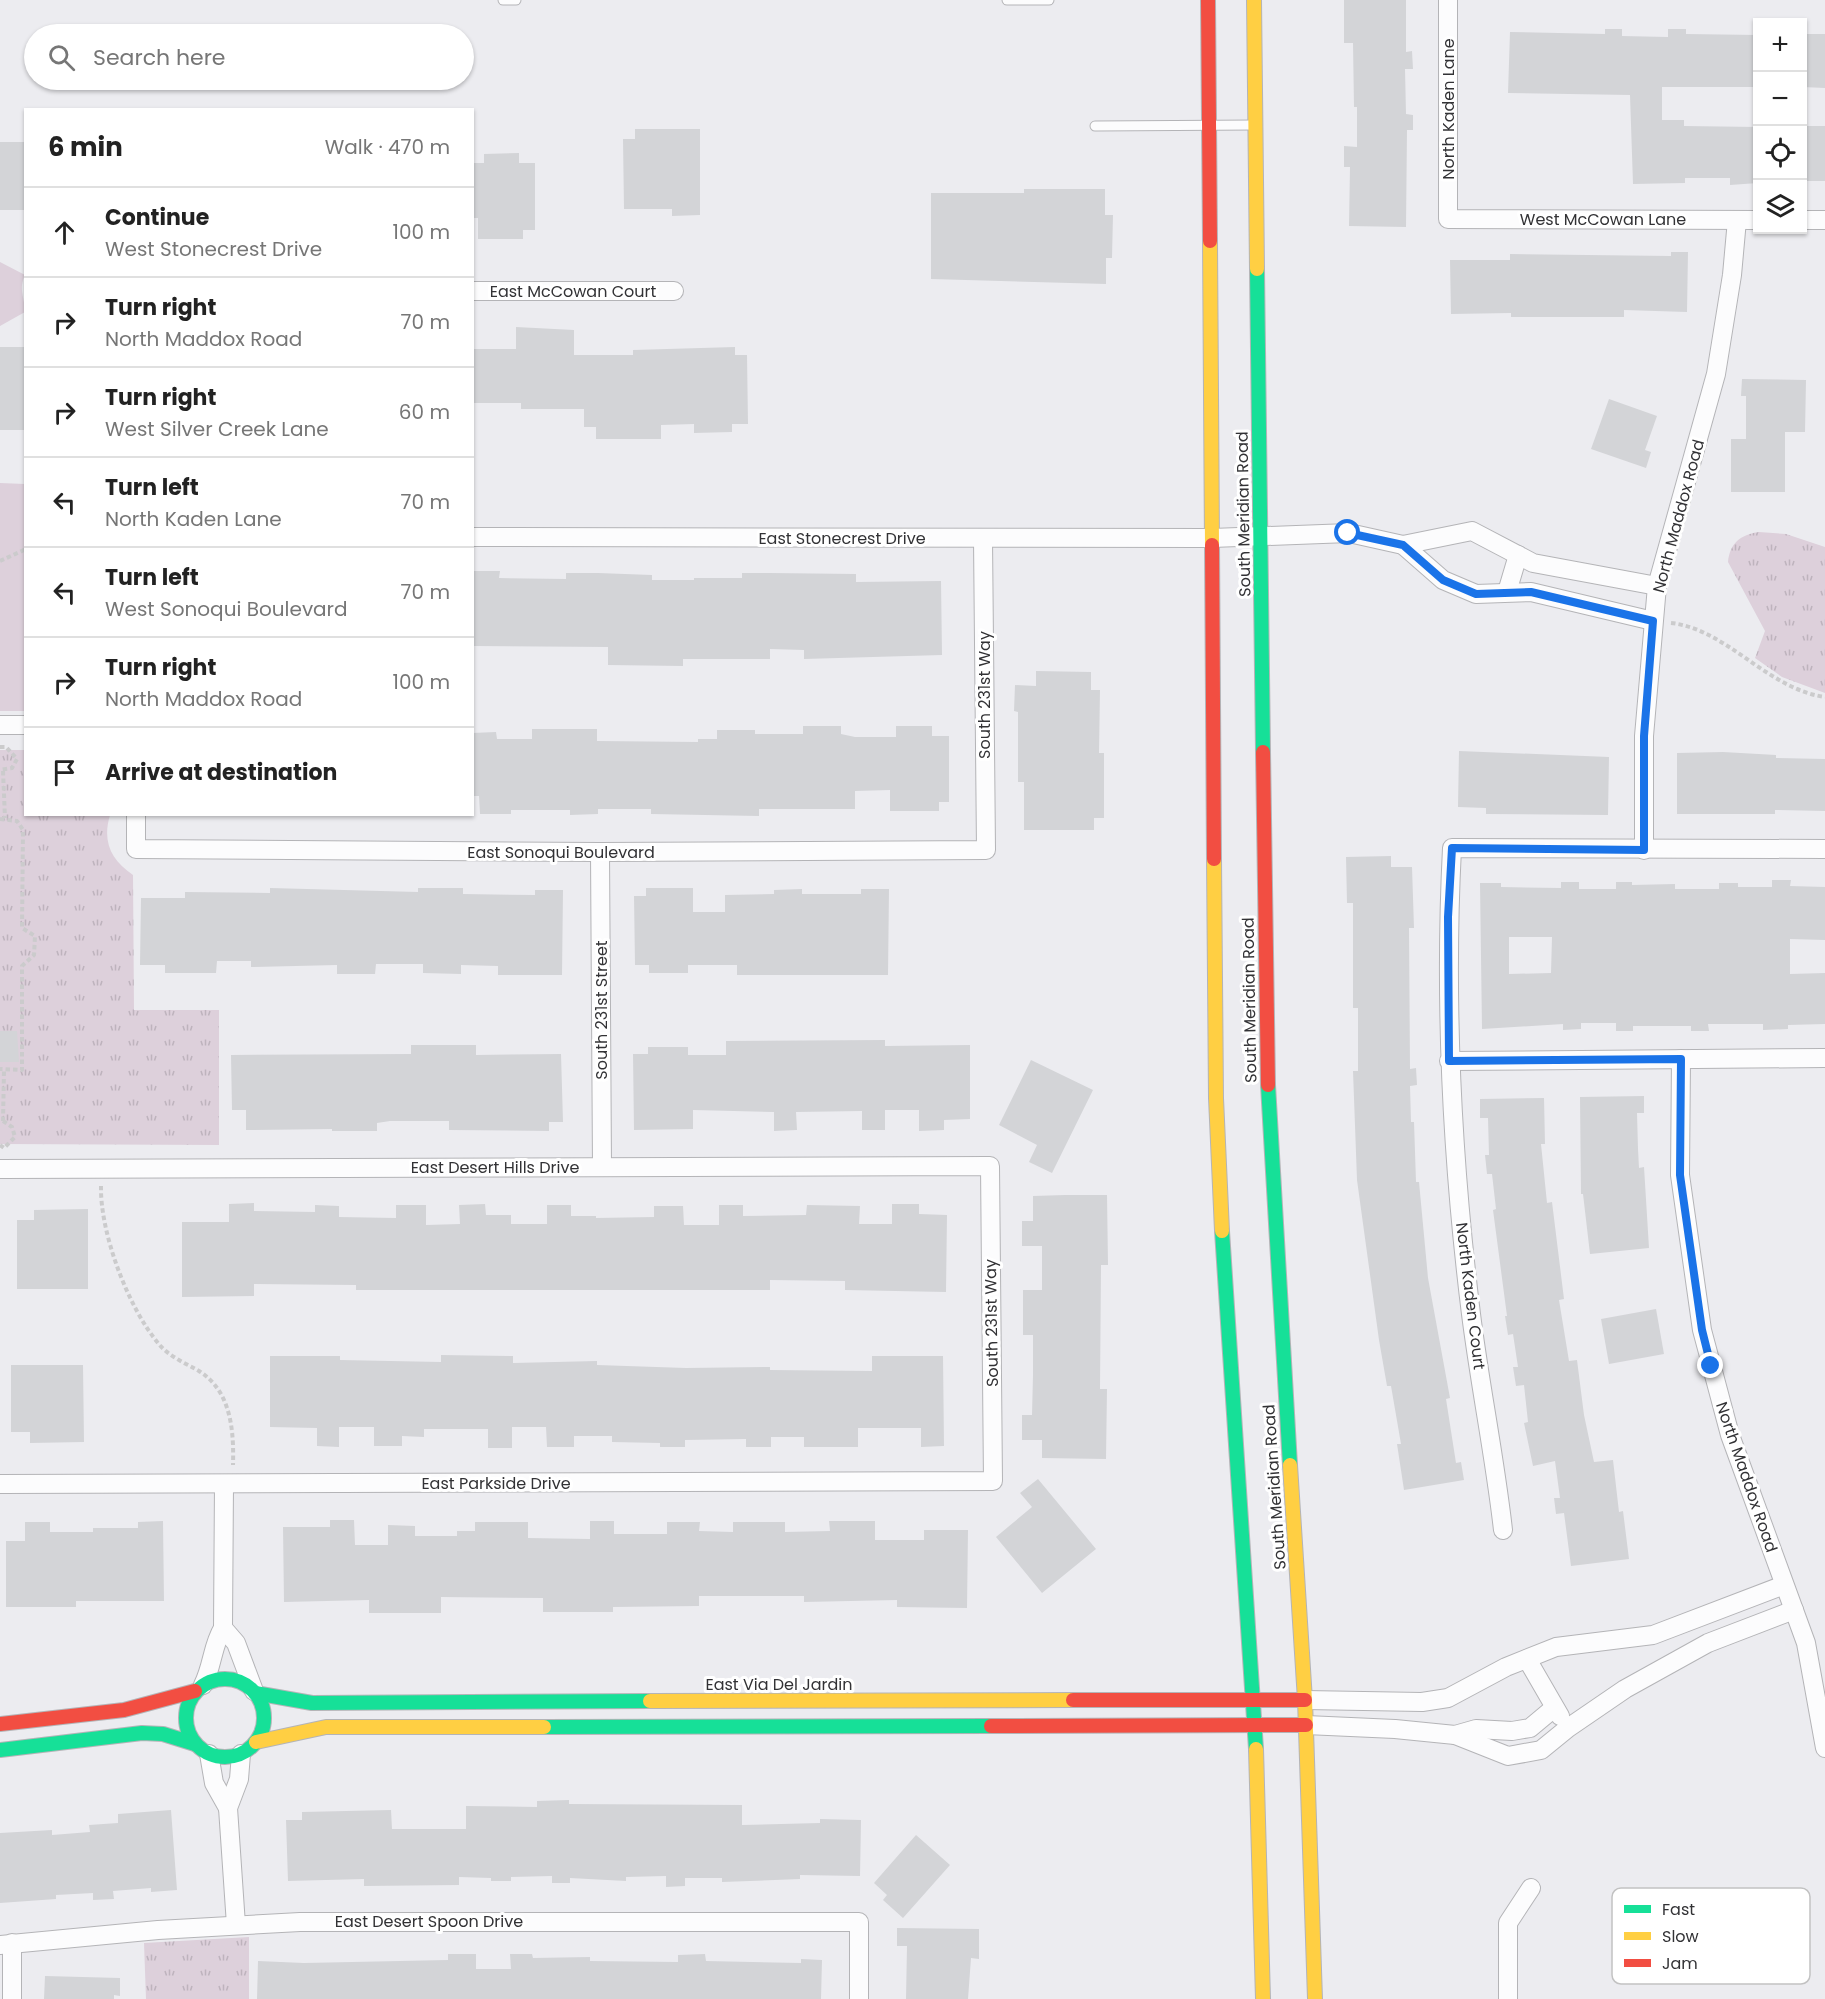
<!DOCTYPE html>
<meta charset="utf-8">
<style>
body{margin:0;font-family:Poppins,sans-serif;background:#f2f2f2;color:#222}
.controls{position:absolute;right:18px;top:18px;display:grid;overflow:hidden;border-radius:0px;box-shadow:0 2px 4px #0004}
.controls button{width:54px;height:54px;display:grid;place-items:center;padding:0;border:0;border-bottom:2px solid #e0e0e0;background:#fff;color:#222;font:30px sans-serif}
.stop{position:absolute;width:18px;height:18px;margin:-14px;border:4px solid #1a73e8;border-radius:50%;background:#fff}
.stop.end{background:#1a73e8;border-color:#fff;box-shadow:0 2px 6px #0008}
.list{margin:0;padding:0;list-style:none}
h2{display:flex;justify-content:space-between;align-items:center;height:78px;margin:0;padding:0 24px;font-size:26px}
h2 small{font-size:20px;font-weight:400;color:#767676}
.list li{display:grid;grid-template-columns:39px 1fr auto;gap:18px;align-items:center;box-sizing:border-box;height:90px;padding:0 24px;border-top:2px solid #e0e0e0}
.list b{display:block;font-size:22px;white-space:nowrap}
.list p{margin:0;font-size:20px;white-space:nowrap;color:#767676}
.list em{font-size:20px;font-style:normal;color:#767676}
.icon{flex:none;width:33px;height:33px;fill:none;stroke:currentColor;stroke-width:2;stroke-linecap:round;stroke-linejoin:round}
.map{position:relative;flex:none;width:1825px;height:1999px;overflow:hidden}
.search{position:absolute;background:#fff;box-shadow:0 2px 4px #0004;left:24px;top:24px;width:450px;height:66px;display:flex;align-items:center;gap:15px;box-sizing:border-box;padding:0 21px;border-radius:33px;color:#767676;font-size:22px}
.panel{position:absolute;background:#fff;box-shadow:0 2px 4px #0004;left:24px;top:108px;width:450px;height:708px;border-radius:0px}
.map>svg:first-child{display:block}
.green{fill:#ddd0db}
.park{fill:url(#park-tufts)}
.building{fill:#d3d4d7;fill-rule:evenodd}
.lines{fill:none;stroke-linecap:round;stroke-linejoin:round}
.lane-casing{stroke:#b4b4b7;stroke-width:11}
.street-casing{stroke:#b4b4b7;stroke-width:20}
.fast-casing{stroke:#b4b4b7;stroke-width:16}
.slow-casing{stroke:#b4b4b7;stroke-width:16}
.jam-casing{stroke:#b4b4b7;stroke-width:16}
.path{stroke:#cbcbcc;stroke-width:4;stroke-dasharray:4.5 3;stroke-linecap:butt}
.lane{stroke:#fcfcfd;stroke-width:9}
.street{stroke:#fcfcfd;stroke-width:18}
.fast{stroke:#16e098;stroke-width:14}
.slow{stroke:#ffcf43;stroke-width:14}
.jam{stroke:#f24e42;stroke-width:14}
.route{stroke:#1a73e8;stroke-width:8}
.labels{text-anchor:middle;stroke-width:6;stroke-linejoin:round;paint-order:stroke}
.street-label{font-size:16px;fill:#323235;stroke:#fff}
.key{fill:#fff;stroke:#c2c2c2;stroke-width:1.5}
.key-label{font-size:16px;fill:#323235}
</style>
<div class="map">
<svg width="1825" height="1999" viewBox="0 0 1825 1999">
<defs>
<pattern id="park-tufts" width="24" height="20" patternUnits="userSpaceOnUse" patternTransform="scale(1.5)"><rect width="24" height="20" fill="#ddd0db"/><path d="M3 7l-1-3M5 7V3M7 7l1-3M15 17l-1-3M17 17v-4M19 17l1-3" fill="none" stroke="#beb3bd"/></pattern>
</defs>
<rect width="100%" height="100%" fill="#ececf0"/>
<!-- green -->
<g class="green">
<path d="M0,262L25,275C18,289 25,298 25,312L0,326Z"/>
<path d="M0,483L25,484V711H0Z"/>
</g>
<!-- park -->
<g class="park">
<path d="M1759,532L1786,534L1825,547V693L1782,677L1755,658L1765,631L1728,562C1730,543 1740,535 1759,532Z"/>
<path d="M0,750H25L26,814L110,815C102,842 111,860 133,875L134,1010H219V1145L0,1144Z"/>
<path d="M249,1937V1999H146L144,1943Z"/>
</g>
<!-- building -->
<g class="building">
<path d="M1344,0H1406V52L1412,51L1413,69H1405L1406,114L1413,115V130H1407L1406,227L1349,226L1350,167H1344V146L1357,147V107H1354L1353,43H1344Z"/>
<path d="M1605,29H1622V36L1668,37V29H1686V34L1758,35V87H1662V120H1684V126L1758,127V183L1730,185V178H1685V183L1633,184L1630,95L1508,93L1510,32L1605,34Z"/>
<path d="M1803,34H1825V88L1803,87Z"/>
<rect x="1803" y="126" width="22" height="55"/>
<path d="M635,129H700V215L672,216V209H624L623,139H635Z"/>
<rect x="0" y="142" width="26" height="68"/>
<path d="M519,153V163H535V230H523V239H478V218H472V163H484V154Z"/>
<path d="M1024,189H1105V215H1113L1112,258H1106V284L931,279V193H1024Z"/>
<path d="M1671,252H1688L1687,312L1624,310V317H1511V313L1451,314L1450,260H1510V254L1671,256Z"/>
<path d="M516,327L574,330V355H633V350L735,347V355H747L748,424H732V432L694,433V424L661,425V439H596V427H584V409H521V403H472V349H516Z"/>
<rect x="0" y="347" width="26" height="83"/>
<path d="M1742,379L1806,380L1805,432H1785V492H1731V439H1746V396H1741Z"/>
<path d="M1609,399L1657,416L1645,450L1651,452L1646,468L1591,449Z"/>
<path d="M472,571H500L499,578L566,579V573H598L652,575V580H694V578H742V573H770L856,574V582L941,581L942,655L804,659V650L770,649V659H683V666L608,665V647L472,646Z"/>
<path d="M1036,671L1091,672V690H1100L1099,753H1104V818H1094V830H1024V782H1018V712L1014,711L1015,685L1036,686Z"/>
<path d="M803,726H841V734L855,737H896V726H932V736H949V802H939V811H890V790L855,791V809H759V816L651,814V809H598V814L570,815V810H511V814H480L479,796H472V733L496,732L497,739H532V729H597V741L698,742V739H717V730H755V734H803Z"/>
<path d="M1459,751L1609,757L1608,815L1486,814V808L1458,807Z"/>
<path d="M1723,752L1776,755V758L1825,759V811L1775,810V814H1677V753Z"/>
<path d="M1391,856V867H1412L1414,928H1409L1410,1069L1416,1068L1417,1085L1410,1086L1411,1122H1414L1416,1182H1419L1428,1278L1450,1398L1446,1399L1456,1463L1461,1462L1464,1480L1404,1490L1397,1444H1401L1391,1386H1387L1379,1340L1357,1180L1353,1071H1358V1008H1353V903H1347L1346,857Z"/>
<path d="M1772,880H1791L1790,886L1825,887V940L1790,939V974L1825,973V1024L1788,1025V1029L1763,1030V1024H1708L1709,1031H1691V1026H1633V1031H1616V1023H1581V1029L1563,1030V1024L1482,1029L1480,883H1501V887L1561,888V882H1579V889H1616V882H1632V885L1675,884V889H1719V883H1738V887H1772ZM1509,937H1552L1551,973L1509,974Z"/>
<path d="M270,888L418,892V888H463V894L535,895V890H563L562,975H498V966L461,965V974L423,973V964H376L375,974H337V965L251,967V961H217L216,973H165V965H140L141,898H185V892L270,893Z"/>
<path d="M646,888H693V912H725V895L774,894V890L802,889V894H861V889H889L888,975H737V965H688V973H649V965H635L634,896H646Z"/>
<path d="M0,1031H17L19,1062H0Z"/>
<path d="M885,1040V1046L970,1045V1119L944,1120V1130L919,1131V1110H885V1130H862V1111L796,1112L797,1130L774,1131V1112L693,1110V1129L634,1130L633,1054H648V1047H688V1055H726V1041Z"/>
<path d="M411,1045H476V1055L561,1054L563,1122H549V1131L449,1130V1121H390L377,1123V1131H332V1129L246,1130V1110H232L231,1055L411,1054Z"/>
<path d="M1031,1060L1093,1090L1052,1173L1029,1162L1037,1145L999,1125Z"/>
<path d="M1644,1096V1113H1637L1638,1149L1639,1168L1644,1167L1649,1248L1590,1254L1583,1194H1581L1580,1097Z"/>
<path d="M1544,1098L1545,1144H1541L1547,1203L1552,1202L1564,1299L1559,1300L1569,1361L1577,1360L1584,1415L1594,1462L1613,1460L1619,1512L1623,1511L1629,1559L1571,1566L1564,1513L1556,1514L1554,1498H1560L1555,1461L1533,1466L1524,1423L1528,1422L1524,1385L1516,1386L1513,1367H1518L1513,1334L1508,1335L1505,1316H1507L1493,1210L1496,1209L1492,1174H1487L1485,1155H1489L1488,1118H1480V1099Z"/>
<path d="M1065,1195H1107L1108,1265H1101L1100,1389H1107L1106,1459L1042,1458V1440H1022V1415H1032L1033,1375V1335H1023V1290H1042V1246H1022V1221H1033V1196Z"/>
<path d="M254,1203V1211L315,1212V1205L339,1206V1217L396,1218V1205H426V1225L460,1224L459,1205L485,1204L486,1215H511V1224H547V1205H571V1216H596V1218L654,1217V1206H683L684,1225H719V1205H743V1216L806,1215L807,1205L860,1206L859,1224H892V1204H919V1214L947,1215L946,1292L845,1290V1281L770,1280V1290H356V1285L254,1284V1296L182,1297V1222H229V1204Z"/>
<path d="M88,1209V1289H17V1220H34V1210Z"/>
<path d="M1656,1309L1664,1354L1609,1364L1601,1319Z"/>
<path d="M441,1355L513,1356V1363L597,1361V1365L686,1368L770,1367V1370L872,1371V1356H943L944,1446L921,1447V1428H858V1447H804V1437H771V1447H746V1439L685,1440V1447H660V1443L612,1442V1436H574V1447H547L546,1427H512V1448H488V1429H424V1437L402,1436V1446H374V1427H339V1447L317,1446V1428L270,1427V1356H340V1360L441,1362Z"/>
<path d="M11,1365H83L84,1442L30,1443V1432H11Z"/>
<path d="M1038,1479L1096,1549L1042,1593L996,1537L1032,1507L1020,1493Z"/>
<path d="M330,1520H354L355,1545H388V1525L415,1526V1536H457V1531H475V1522H528V1538L590,1539V1521H614V1534H667V1522H700L699,1531L733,1532V1522H785V1532L830,1531L829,1521H875V1540H924V1530H968L967,1608L897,1607V1600L804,1602V1596H699V1606L613,1607V1612H543V1598L441,1597V1613H369V1600L284,1602L283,1527H330Z"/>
<path d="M163,1521L164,1601H76V1607H6V1541H25V1522H50V1532H93V1528H138V1522Z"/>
<path d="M569,1800V1804L742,1805V1825L820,1823V1819L861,1820L860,1876L800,1875V1879L722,1882V1878H685V1886L666,1887V1876L626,1877V1881L570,1878V1883H552V1876L511,1877V1881H491V1878L459,1877V1885L364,1886V1879L288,1881L286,1820H302V1812L391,1810L392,1829H466V1806L537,1807V1801Z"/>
<path d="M171,1810L177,1890L151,1892V1888L113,1891L114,1899L93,1900V1893L56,1895V1899L0,1903V1833L52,1830V1835L90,1832L89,1825L118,1823V1814Z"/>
<path d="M916,1835L950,1865L903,1918L883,1900L887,1895L874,1883Z"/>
<path d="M897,1928L979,1929V1959L971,1958L968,1999H906L907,1946H897Z"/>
<path d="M448,1954H476V1969H511L510,1954H532L533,1958L590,1957V1961L678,1962V1955L705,1954L706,1961L801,1963V1959L822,1960L821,1999H257L258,1961L304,1963L448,1960Z"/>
<path d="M45,1976L120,1978V1996L114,1995V1999H44Z"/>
</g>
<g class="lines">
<defs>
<g id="lane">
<path d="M503,0H516"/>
<path d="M1007,0H1049"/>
<path d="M1095,126L1255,125"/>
</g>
<g id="street">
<path d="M1448,0V219L1758,220"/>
<path d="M1802,220H1825"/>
<path d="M472,291H674"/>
<path d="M472,537L1212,538L1349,533L1403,545L1472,531L1533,563L1657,586"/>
<path d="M1403,545L1443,580L1476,594L1531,592L1653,621"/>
<path d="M1507,592L1518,555"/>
<path d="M0,725H26"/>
<path d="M136,814V849L600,852L986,850L983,539"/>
<path d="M1644,850V736L1657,586L1716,374L1732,275L1737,220"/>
<path d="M600,852L602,1167"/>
<path d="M1681,1059L1680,1175L1702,1330L1730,1435L1806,1643L1825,1748"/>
<path d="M1449,1061L1825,1058"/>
<path d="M0,1169L990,1166L993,1481L0,1484"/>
<path d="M1503,1530C1495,1458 1480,1386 1471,1314C1452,1160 1444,1004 1452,848L1825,849"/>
<path d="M223,1628L236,1643L254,1691"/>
<path d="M1527,1659L1560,1716"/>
<path d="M203,1685C213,1665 212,1646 223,1628L224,1484"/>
<path d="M1305,1700L1422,1702L1448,1698L1506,1667L1556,1647L1653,1635L1784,1585"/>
<path d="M1306,1725L1395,1729L1455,1735L1508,1756L1541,1750L1568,1728L1625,1689L1708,1643L1794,1610"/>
<path d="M1455,1735L1476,1729L1512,1731L1530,1728L1554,1708"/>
<path d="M209,1754L214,1783L228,1808"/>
<path d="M236,1925L228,1808L239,1779L241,1754"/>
<path d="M12,1943V1999"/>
<path d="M0,1945L158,1930L300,1922H859V1999"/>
<path d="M1508,1999V1923L1531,1888"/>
</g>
<g id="fast">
<path d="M1257,269L1263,752"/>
<path d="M1268,1085L1290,1465"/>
<path d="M1222,1231L1256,1749"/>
<circle cx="225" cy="1718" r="39"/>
<path d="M255,1693L312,1703L650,1701"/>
<path d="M544,1727L991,1726"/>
<path d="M0,1750L142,1733L163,1734L195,1744"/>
</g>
<g id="slow">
<path d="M1254,0L1257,269"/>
<path d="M1210,241L1212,545"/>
<path d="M1214,859L1216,1098L1222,1231"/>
<path d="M1290,1465L1305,1700L1315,1999"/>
<path d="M650,1701L1073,1700"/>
<path d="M256,1742L326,1727H544"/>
<path d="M1256,1749L1263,1999"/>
</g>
<g id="jam">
<path d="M1208,0L1210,241"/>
<path d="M1212,545L1214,859"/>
<path d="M1263,752L1268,1085"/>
<path d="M1073,1700H1305"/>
<path d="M0,1724L124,1710L195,1691"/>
<path d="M991,1726L1306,1725"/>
</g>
</defs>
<!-- lane casing -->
<use href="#lane" class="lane-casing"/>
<!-- street casing -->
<use href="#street" class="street-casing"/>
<!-- fast casing -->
<use href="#fast" class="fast-casing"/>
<!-- slow casing -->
<use href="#slow" class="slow-casing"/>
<!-- jam casing -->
<use href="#jam" class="jam-casing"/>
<!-- path -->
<g class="path">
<path d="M0,561L26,549"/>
<path d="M1671,623C1727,629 1767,689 1825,697"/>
<path d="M0,747H6L17,759L12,768L0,770"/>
<path d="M3,771L5,818"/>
<path d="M0,819L17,821L23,830L22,928L35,936L34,955L22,966V1070L0,1069"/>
<path d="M3,1121L4,1070"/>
<path d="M0,1145L4,1148L15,1137L12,1127L3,1121"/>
<path d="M101,1186C100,1233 128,1307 158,1343C168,1356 185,1363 199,1371C231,1391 234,1430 233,1465"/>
</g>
<!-- lane -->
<use href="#lane" class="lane"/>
<!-- street -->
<use href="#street" class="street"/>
<!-- fast -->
<use href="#fast" class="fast"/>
<!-- slow -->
<use href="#slow" class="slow"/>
<!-- jam -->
<use href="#jam" class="jam"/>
</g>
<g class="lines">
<!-- route -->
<path class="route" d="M1348,533L1403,545L1443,580L1476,594L1531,592L1653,621L1644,736V850L1452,848L1448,917L1449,1061L1681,1059L1680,1175L1702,1330L1711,1366"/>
</g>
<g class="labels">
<!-- street labels -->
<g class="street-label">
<text transform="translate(1448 109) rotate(-90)" y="6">North Kaden Lane</text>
<text x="1603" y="225">West McCowan Lane</text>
<text x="573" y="297">East McCowan Court</text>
<text transform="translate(1243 514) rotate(-91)" y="6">South Meridian Road</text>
<text transform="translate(1678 516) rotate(-75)" y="6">North Maddox Road</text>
<text x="842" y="544">East Stonecrest Drive</text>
<text transform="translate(984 695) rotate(-90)" y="6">South 231st Way</text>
<text x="561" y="858">East Sonoqui Boulevard</text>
<text transform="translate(1249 1000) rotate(-91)" y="6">South Meridian Road</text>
<text transform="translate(601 1010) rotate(-90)" y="6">South 231st Street</text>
<text x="495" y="1173">East Desert Hills Drive</text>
<text transform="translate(1471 1296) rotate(83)" y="6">North Kaden Court</text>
<text transform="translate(991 1323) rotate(-91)" y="6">South 231st Way</text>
<text transform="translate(1747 1477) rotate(71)" y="6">North Maddox Road</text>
<text x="496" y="1489">East Parkside Drive</text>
<text transform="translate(1274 1487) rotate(-94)" y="6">South Meridian Road</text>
<text x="779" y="1690">East Via Del Jardin</text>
<text x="429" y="1927">East Desert Spoon Drive</text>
</g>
</g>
<!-- legend -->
<rect x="1612" y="1888" width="198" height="96" rx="9" class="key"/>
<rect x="1624" y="1905" width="27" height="8" fill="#16e098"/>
<rect x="1624" y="1932" width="27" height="8" fill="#ffcf43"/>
<rect x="1624" y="1959" width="27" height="8" fill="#f24e42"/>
<g class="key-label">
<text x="1662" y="1915">Fast</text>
<text x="1662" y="1942">Slow</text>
<text x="1662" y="1969">Jam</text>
</g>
</svg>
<div class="controls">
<button>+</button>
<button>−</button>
<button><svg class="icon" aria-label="locate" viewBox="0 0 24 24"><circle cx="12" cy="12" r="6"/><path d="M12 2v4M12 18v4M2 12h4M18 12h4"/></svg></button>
<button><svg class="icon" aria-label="layers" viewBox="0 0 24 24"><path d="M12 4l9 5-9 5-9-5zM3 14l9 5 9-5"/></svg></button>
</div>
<div class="stop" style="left:1348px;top:533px"></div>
<div class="stop end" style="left:1711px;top:1366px"></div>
<div class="search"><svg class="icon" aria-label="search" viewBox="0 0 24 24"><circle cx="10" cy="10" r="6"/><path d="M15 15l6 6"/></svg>Search here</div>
<section class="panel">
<h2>6 min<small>Walk · 470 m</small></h2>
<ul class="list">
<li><svg class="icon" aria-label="ahead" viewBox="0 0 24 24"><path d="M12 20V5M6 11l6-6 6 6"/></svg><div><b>Continue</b><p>West Stonecrest Drive</p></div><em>100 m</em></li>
<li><svg class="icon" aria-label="right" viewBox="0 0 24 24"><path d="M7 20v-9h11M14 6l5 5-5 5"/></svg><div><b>Turn right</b><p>North Maddox Road</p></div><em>70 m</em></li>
<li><svg class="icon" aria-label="right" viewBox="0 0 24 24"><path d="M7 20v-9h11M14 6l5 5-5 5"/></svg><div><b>Turn right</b><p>West Silver Creek Lane</p></div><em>60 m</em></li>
<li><svg class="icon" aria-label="left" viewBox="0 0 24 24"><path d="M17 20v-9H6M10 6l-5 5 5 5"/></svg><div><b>Turn left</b><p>North Kaden Lane</p></div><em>70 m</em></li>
<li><svg class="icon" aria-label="left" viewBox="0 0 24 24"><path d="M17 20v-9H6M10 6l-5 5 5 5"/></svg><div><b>Turn left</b><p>West Sonoqui Boulevard</p></div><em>70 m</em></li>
<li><svg class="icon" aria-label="right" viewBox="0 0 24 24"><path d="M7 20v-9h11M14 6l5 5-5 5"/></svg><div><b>Turn right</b><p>North Maddox Road</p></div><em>100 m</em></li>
<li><svg class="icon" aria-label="arrive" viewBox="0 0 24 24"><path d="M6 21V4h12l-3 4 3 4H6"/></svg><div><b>Arrive at destination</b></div></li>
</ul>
</section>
</div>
